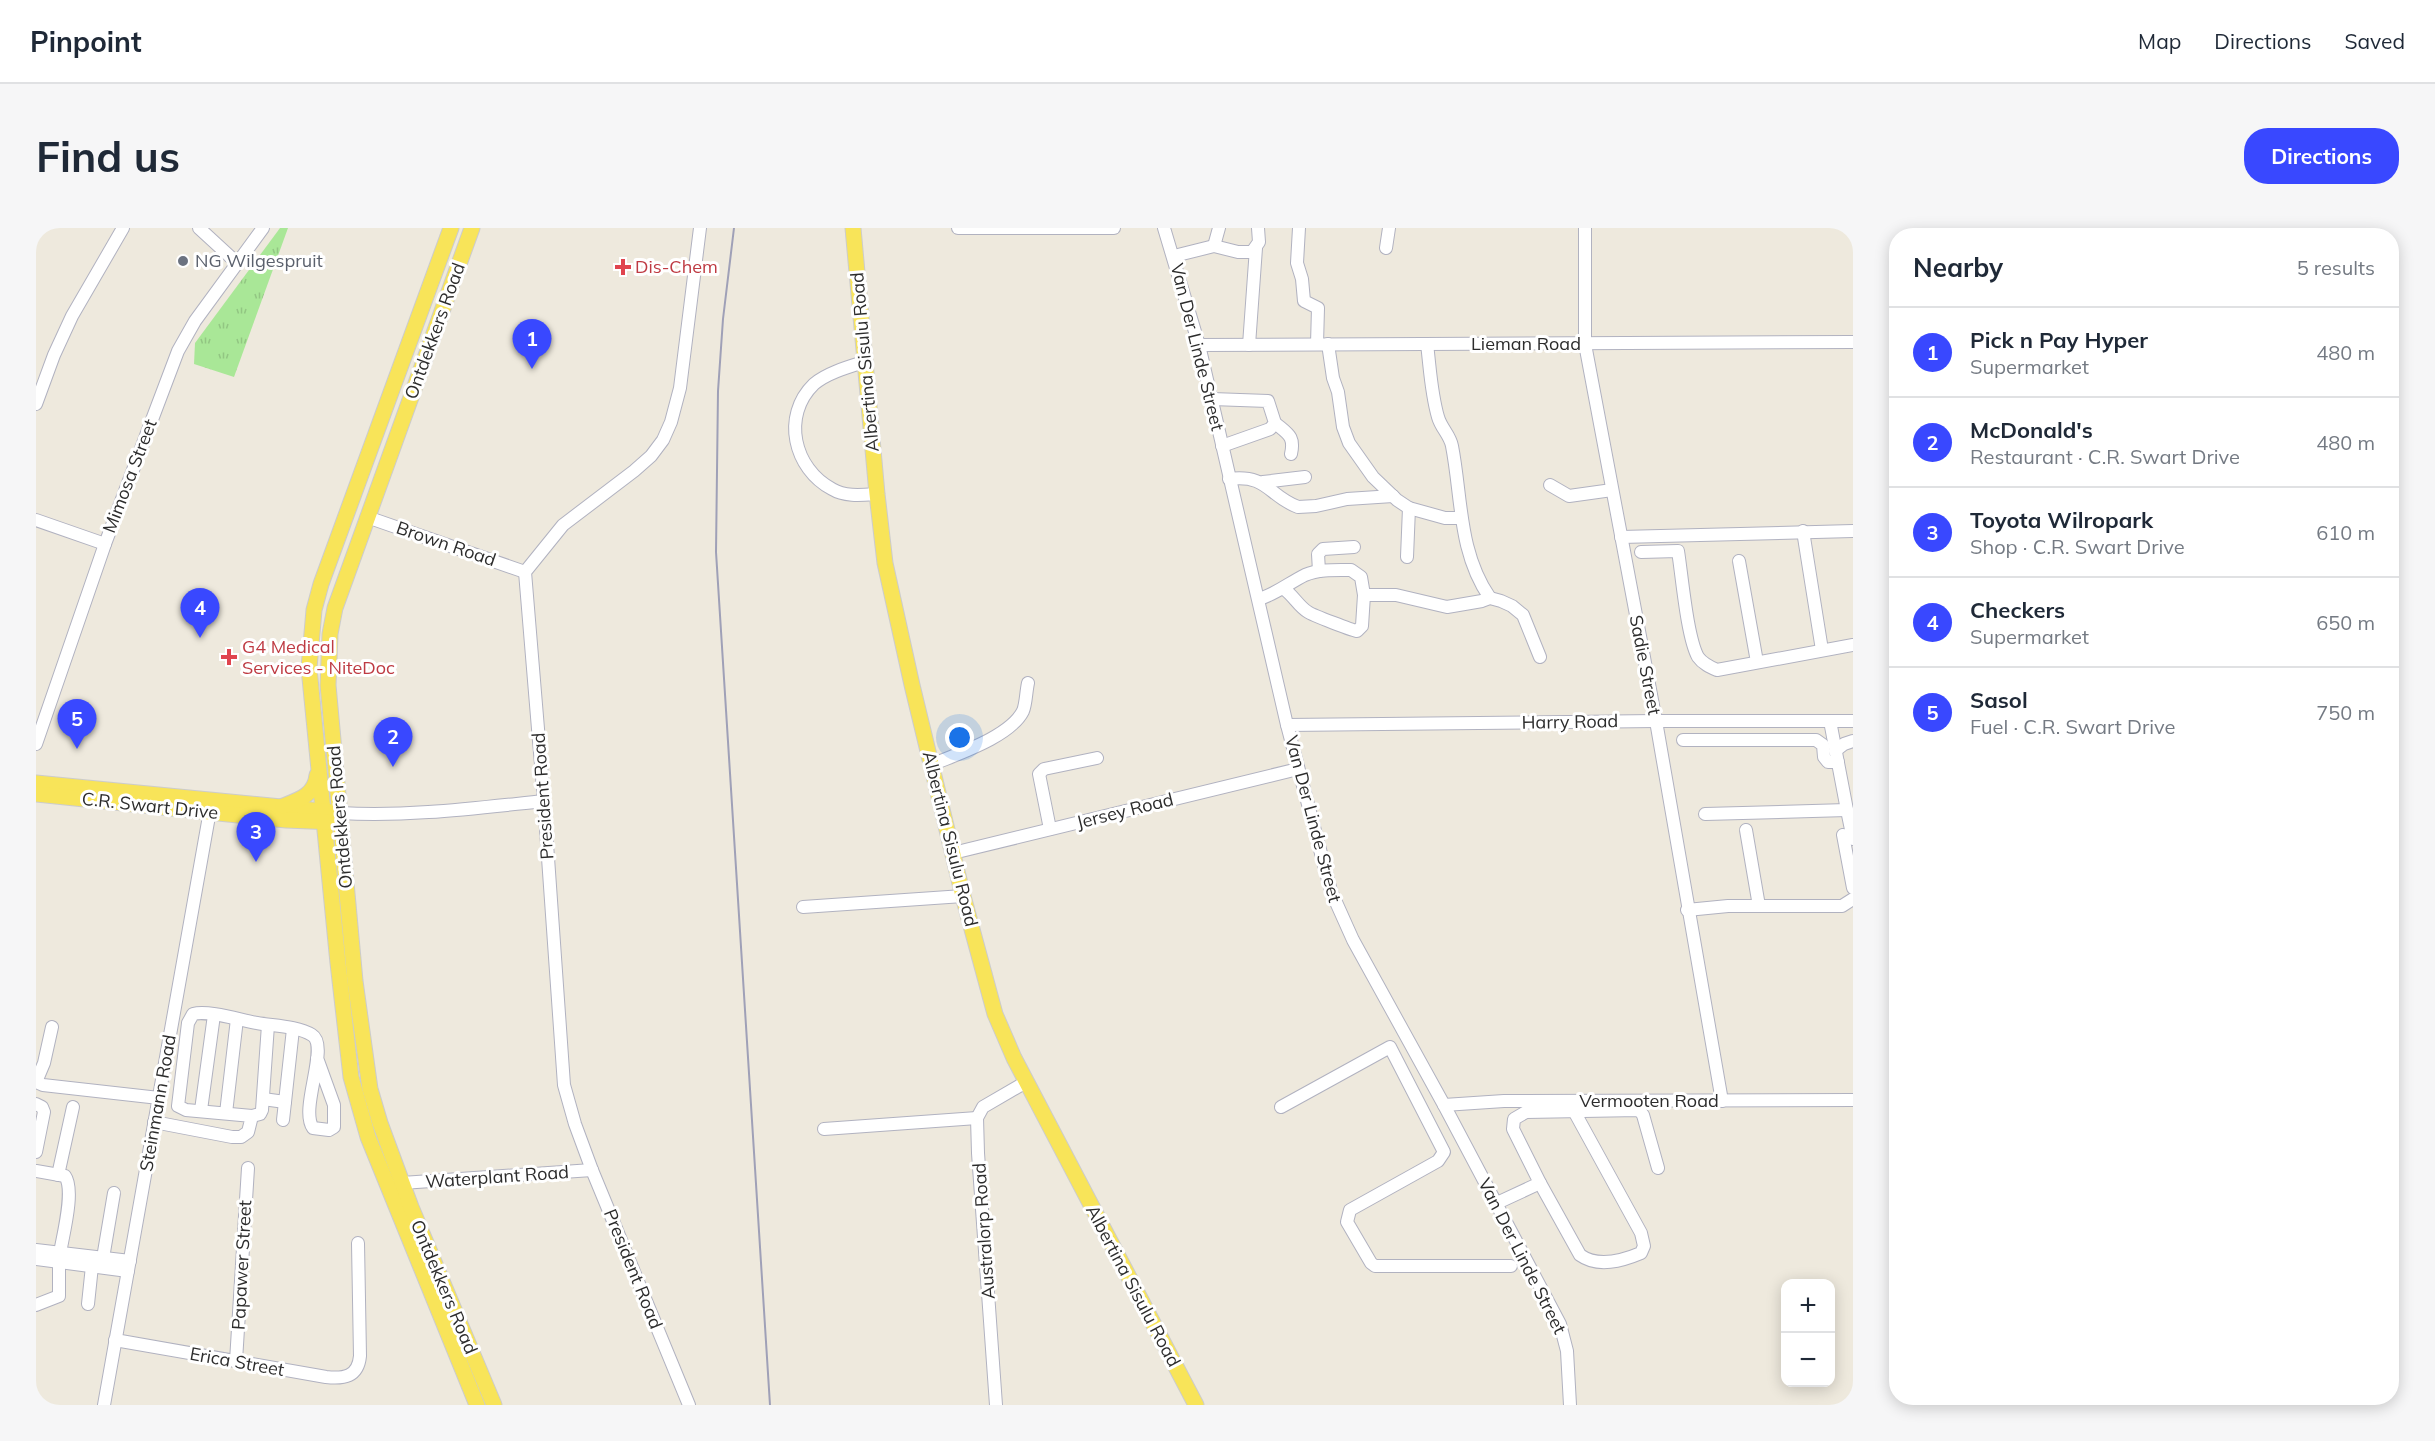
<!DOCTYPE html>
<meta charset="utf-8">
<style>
body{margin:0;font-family:Mulish,sans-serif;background:#f6f6f7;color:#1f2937}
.controls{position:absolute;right:18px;bottom:18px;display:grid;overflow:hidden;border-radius:12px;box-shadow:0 3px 15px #0003}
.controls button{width:54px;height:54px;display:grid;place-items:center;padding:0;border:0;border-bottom:2px solid #e0e1e3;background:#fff;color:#1f2937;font:30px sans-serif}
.you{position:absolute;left:924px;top:510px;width:21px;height:21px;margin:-15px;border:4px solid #fff;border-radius:50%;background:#1a73e8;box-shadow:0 0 0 9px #1a73e833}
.badge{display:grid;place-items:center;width:39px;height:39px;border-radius:50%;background:#3948ff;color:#fff;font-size:20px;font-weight:700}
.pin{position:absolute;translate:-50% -50px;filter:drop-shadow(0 2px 3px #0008)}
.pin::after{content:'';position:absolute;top:32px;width:21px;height:18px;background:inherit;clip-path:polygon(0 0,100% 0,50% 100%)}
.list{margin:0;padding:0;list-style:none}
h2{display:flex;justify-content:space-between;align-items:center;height:78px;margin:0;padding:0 24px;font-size:26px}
h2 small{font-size:20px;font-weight:400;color:#747a83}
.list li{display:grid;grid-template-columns:39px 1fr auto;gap:18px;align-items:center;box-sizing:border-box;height:90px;padding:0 24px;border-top:2px solid #e0e1e3}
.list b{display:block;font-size:22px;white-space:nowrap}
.list p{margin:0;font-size:20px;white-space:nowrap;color:#747a83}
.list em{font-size:20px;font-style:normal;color:#747a83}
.map{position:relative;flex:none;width:1817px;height:1177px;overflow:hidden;border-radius:24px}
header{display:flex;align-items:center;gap:36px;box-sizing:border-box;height:84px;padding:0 30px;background:#fff;border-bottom:2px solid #e0e1e3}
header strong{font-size:28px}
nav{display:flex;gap:33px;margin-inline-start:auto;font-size:21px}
.intro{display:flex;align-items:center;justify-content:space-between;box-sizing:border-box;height:144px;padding:0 36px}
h1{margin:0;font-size:42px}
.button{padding:15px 27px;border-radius:24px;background:#3948ff;color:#fff;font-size:21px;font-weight:700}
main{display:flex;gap:36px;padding:0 36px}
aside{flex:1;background:#fff;border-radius:24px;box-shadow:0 3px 15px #0003}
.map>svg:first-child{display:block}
.grass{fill:url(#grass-tufts)}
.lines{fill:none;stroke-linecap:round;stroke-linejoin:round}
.minor-casing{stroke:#b1b2c0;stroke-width:14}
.major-casing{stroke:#ccc;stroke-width:17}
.minor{stroke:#fff;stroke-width:12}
.major{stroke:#f8e459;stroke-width:15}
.rail{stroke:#9fa0b7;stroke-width:2}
.worship-dot{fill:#6b7280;stroke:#fff;stroke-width:2}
.health-dot{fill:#e0444e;stroke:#fff;stroke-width:2}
.labels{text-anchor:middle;stroke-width:6;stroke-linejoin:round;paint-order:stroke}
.worship-label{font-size:18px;fill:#5b616d;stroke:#fff;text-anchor:start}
.health-label{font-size:18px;fill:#be3a42;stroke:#fff;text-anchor:start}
.street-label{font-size:18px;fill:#2c2c2c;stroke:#fff}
</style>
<header>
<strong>Pinpoint</strong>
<nav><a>Map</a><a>Directions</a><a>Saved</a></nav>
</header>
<div class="intro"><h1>Find us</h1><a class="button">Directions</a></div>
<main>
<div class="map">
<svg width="1817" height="1177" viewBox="0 0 1817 1177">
<defs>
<pattern id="grass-tufts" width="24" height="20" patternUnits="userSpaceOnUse" patternTransform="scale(1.5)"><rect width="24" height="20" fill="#a9e797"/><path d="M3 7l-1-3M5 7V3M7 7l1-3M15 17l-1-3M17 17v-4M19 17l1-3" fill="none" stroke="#92c682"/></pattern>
</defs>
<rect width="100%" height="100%" fill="#eee9dd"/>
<!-- grass -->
<path class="grass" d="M244,0H252L198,149L158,136L159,115Z"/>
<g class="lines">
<defs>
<g id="minor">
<path d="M163,0L201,35"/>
<path d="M922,0H1078"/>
<path d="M1128,0L1163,117L1251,497L1295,663L1317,712L1408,877L1524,1096L1531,1123L1534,1177"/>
<path d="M1263,0L1261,35L1266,51L1268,73L1282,80L1281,116"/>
<path d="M1549,0V116L1620,493L1686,873"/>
<path d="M1178,18L1183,0"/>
<path d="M1350,20L1353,0"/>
<path d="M1138,28L1178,18L1202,24H1216L1223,14L1222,0"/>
<path d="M1292,116L1297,150L1302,164L1307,199L1313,215L1337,249L1361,272L1373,280L1409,290H1425"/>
<path d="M1391,116C1394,140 1395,165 1402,189C1405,200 1414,207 1416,218C1426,269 1422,324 1454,370"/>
<path d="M1163,117L1817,114"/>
<path d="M1213,117L1220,20"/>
<path d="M828,134C812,139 791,145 778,156C745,188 758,241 796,261C809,269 826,267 841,266"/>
<path d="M1176,171L1232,173L1239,195L1234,201L1186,218"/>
<path d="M0,176L18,127L36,88L87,0"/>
<path d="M1239,195C1252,206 1259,208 1255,226"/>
<path d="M1193,251C1232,246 1232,268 1262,279L1280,278L1311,271L1357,268"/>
<path d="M1227,254L1269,249"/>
<path d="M1514,257L1533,268L1576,262"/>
<path d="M331,289L489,344"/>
<path d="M0,292L69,316"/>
<path d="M1767,303L1786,422"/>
<path d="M1585,309L1817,303"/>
<path d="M1605,324L1642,323C1646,348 1651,409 1662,429C1667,436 1674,439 1681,442L1817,417"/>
<path d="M1371,329L1373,280"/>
<path d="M1703,333L1721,434"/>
<path d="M1283,343L1282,326L1287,321L1318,319"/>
<path d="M1328,367H1360L1411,379L1446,373L1454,370L1465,373L1476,378L1487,387L1504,429"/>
<path d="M1223,371C1240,366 1253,355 1269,347C1283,341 1300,342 1315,342L1325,349L1328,367L1326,398L1321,403C1318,403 1276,387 1272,384C1263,379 1257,367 1248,361"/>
<path d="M1251,497L1620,493H1817"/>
<path d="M1647,512H1780L1787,517L1788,529L1792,534H1802"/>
<path d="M0,516L69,316L142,123L159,93L227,0"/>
<path d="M1799,523L1808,516L1817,513"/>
<path d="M895,537C921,526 974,509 987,483C990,476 990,464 992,455"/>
<path d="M1811,582L1817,611"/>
<path d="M304,585C372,589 440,580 508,573"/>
<path d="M1669,586L1811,582L1794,493"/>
<path d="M1014,601L1003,546L1008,541L1061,530"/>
<path d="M1710,602L1723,678"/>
<path d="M1807,607L1817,660"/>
<path d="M917,625L1262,541"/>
<path d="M767,679L927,668"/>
<path d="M1651,682L1692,678H1806L1817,671"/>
<path d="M0,854L7,857L123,870"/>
<path d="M0,854L8,835L16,799"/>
<path d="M227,871L249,874L257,801"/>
<path d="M0,876L6,879L8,884L0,924"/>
<path d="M1408,877L1468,873L1817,872"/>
<path d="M1245,879L1354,819L1408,924L1402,933L1314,982L1311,994L1335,1035L1339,1038H1475"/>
<path d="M165,882L178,787"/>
<path d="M190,885L201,791"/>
<path d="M216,888L224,886L226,882L232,797"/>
<path d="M247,892L249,874"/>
<path d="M118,894L196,909H205L212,904L216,888L150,882L142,878L152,795L157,786C173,782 204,792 221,795C238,798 261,798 276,807C294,818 263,881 277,900L293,902L298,899V877L281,830"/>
<path d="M788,901L941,890"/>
<path d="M0,943L29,948C39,962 27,1007 24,1025"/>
<path d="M22,947L37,879"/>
<path d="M366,955L556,942"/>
<path d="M1504,955L1544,1027C1562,1040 1586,1033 1605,1025L1608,1018L1605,1005L1538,883"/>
<path d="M1461,975L1504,955L1477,901L1478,891L1490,884L1603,882L1607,887L1622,940"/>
<path d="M0,1022L94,1033"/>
<path d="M67,1030L78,965"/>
<path d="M0,1031L92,1043"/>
<path d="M52,1076L56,1038"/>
<path d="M0,1077L23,1068V1034"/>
<path d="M79,1112L290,1149C308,1151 322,1149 324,1128L322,1015"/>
<path d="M200,1133L212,940"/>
<path d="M68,1177L175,577"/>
<path d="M653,1177L556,942L539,896L528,857L508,573L489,344L527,297L598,243L615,228L627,212L635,194L644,160L664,0"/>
<path d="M960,1177L942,925L941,890L947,879L990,854"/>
</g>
<g id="major">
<path d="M415,0L285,356L278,382L273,440L302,735L315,849L332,909L441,1177"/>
<path d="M436,0L299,380L294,406L292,457L319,753L334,861L344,895L375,979L458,1177"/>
<path d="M817,0L841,266L849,335L876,457L927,668L959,786L978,830L1160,1177"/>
<path d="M0,555L296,584"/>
<path d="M0,566L250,592L298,594"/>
<path d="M247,578C263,572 279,567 281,547"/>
</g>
</defs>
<!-- minor casing -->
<use href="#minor" class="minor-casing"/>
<!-- major casing -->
<use href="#major" class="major-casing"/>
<!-- minor -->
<use href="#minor" class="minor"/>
<!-- major -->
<use href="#major" class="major"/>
<!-- rail -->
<path class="rail" d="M698,0L687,91L682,163L680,324L734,1177"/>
</g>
<!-- markers -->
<circle class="worship-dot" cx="147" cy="33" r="6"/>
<g class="health-dot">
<path d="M584 30h6v6h6v6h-6v6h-6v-6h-6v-6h6z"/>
<path d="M190 420h6v6h6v6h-6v6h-6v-6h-6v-6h6z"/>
</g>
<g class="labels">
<!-- worship labels -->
<g class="worship-label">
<text x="159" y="39">NG Wilgespruit</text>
</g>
<!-- health labels -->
<g class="health-label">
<text x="599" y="45">Dis-Chem</text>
<text x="206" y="425">G4 Medical<tspan x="206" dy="21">Services - NiteDoc</tspan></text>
</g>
<!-- street labels -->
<g class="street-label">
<text transform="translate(399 103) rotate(-70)" y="6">Ontdekkers Road</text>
<text x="1490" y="122">Lieman Road</text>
<text transform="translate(1161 119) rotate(76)" y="6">Van Der Linde Street</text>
<text transform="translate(829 134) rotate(-95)" y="6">Albertina Sisulu Road</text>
<text transform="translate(94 248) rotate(-69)" y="6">Mimosa Street</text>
<text transform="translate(410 316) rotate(19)" y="6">Brown Road</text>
<text transform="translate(1609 437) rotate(79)" y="6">Sadie Street</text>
<text transform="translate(1534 494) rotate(-1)" y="6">Harry Road</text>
<text transform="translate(507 568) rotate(-94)" y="6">President Road</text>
<text transform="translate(114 578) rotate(6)" y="6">C.R. Swart Drive</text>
<text transform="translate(1089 583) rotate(-14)" y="6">Jersey Road</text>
<text transform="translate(304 589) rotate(-95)" y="6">Ontdekkers Road</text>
<text transform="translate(1277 591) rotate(75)" y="6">Van Der Linde Street</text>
<text transform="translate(914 611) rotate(76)" y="6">Albertina Sisulu Road</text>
<text x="1613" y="879">Vermooten Road</text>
<text transform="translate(122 875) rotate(-80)" y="6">Steinmann Road</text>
<text transform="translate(461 949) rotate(-4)" y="6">Waterplant Road</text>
<text transform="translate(948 1003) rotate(-94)" y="6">Australorp Road</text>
<text transform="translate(1486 1028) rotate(63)" y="6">Van Der Linde Street</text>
<text transform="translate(206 1037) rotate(-87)" y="6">Papawer Street</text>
<text transform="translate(597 1041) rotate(68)" y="6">President Road</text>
<text transform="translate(1097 1058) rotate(62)" y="6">Albertina Sisulu Road</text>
<text transform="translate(408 1059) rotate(67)" y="6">Ontdekkers Road</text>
<text transform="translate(201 1134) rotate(10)" y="6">Erica Street</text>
</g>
</g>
</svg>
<div class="controls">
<button>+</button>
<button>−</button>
</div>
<div class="you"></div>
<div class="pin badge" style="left:496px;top:141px">1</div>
<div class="pin badge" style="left:357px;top:539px">2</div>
<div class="pin badge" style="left:220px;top:634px">3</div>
<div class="pin badge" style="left:164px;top:410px">4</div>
<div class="pin badge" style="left:41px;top:521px">5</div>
</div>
<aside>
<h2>Nearby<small>5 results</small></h2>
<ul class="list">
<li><span class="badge">1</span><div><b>Pick n Pay Hyper</b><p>Supermarket</p></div><em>480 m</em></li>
<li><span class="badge">2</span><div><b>McDonald's</b><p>Restaurant · C.R. Swart Drive</p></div><em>480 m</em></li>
<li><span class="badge">3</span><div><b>Toyota Wilropark</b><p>Shop · C.R. Swart Drive</p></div><em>610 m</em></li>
<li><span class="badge">4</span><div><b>Checkers</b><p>Supermarket</p></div><em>650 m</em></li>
<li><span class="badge">5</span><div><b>Sasol</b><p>Fuel · C.R. Swart Drive</p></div><em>750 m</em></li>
</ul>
</aside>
</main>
